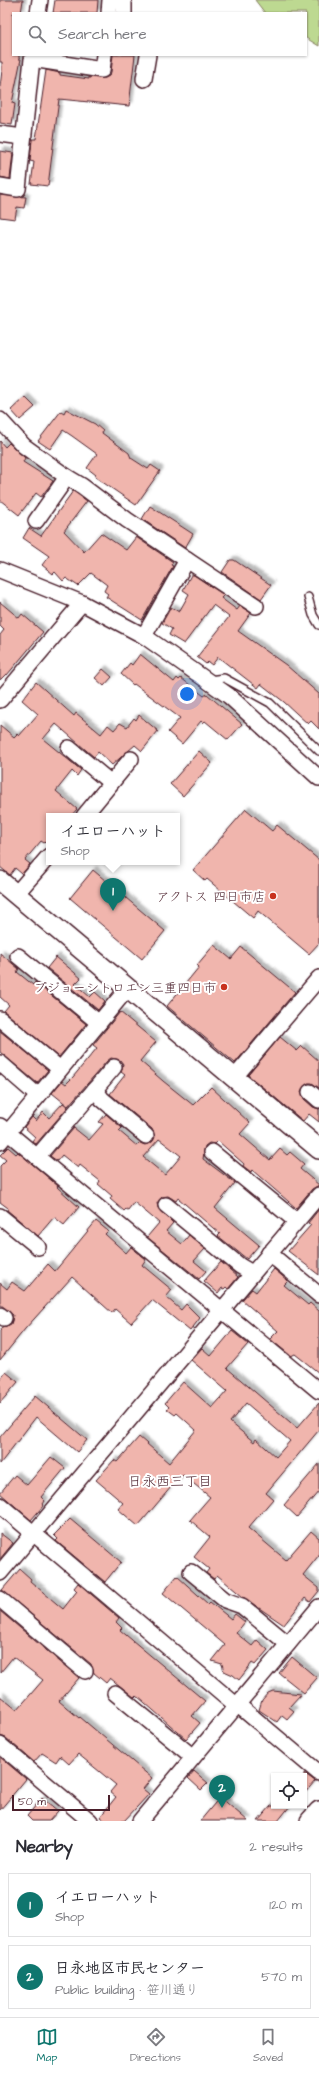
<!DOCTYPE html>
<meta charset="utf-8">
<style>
body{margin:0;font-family:"Architects Daughter","Klee One",sans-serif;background:#f7f7f7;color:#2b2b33}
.controls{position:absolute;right:12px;bottom:12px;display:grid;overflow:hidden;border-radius:0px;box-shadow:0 1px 3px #0004}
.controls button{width:36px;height:36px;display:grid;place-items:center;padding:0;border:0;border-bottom:1px solid #e1e1e2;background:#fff;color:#2b2b33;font:20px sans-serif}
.scale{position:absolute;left:12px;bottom:10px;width:98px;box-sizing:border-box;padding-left:4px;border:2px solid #4a1f2b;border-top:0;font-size:11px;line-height:14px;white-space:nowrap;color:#4a1f2b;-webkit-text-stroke:3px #fff;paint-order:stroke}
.you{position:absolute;left:187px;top:694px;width:14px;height:14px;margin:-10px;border:3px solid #fff;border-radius:50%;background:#1a73e8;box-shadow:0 0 0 6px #1a73e833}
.badge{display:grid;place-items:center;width:26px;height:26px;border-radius:50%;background:#0f766e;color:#fff;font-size:13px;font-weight:700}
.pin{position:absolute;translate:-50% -33px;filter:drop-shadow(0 1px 2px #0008)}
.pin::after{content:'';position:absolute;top:21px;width:14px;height:12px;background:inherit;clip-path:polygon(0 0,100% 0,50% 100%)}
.popup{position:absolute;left:46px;top:813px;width:134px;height:52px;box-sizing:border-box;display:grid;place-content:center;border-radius:0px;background:#fff;filter:drop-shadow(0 1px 3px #0005);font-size:13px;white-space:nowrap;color:#7c7c81}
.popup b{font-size:15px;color:#2b2b33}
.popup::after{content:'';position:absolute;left:50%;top:100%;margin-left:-8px;border:8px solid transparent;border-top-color:#fff}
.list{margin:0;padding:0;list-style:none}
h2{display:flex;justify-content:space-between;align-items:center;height:52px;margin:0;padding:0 16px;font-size:17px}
h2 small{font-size:13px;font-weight:400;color:#7c7c81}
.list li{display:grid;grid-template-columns:26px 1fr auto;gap:12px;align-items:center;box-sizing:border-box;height:64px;margin:0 8px 8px;padding:0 8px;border:1px solid #e1e1e2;border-radius:0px}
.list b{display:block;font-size:15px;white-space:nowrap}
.list p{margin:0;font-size:13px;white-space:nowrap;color:#7c7c81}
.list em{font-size:13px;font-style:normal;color:#7c7c81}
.icon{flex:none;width:22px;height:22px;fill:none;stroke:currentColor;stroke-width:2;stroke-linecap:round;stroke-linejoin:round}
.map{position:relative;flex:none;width:319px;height:1821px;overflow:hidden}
.search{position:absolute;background:#fff;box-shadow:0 1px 3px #0004;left:12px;right:12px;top:12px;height:44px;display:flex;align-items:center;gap:10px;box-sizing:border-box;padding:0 14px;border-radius:0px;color:#7c7c81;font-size:15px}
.sheet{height:196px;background:#fff}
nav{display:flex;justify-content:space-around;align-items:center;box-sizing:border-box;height:56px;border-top:1px solid #e1e1e2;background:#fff;font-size:11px;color:#7c7c81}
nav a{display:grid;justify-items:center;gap:2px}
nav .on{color:#0f766e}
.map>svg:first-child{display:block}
.green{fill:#bdd991;stroke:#847c5e}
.building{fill:#f0b5ad;stroke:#4a1f2b;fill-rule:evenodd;filter:url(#shadow)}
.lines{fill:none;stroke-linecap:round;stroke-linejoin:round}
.service-casing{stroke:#4a1f2b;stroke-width:10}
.minor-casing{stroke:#4a1f2b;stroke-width:18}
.tertiary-casing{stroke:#4a1f2b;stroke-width:22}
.service{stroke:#fff;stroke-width:7}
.minor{stroke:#fff;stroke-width:15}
.tertiary{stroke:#fff;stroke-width:19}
.poi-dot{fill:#c8321e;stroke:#fff;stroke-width:1.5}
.labels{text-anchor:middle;stroke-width:4;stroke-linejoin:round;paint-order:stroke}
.poi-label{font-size:13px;fill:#4a1f2b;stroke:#fff;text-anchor:end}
.neighbourhood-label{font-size:14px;fill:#4a1f2b;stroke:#fff}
</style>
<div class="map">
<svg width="319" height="1821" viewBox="0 0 319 1821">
<defs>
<filter id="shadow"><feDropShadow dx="3.5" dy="-3.5" stdDeviation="1" flood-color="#0004"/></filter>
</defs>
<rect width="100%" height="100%" fill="#fff"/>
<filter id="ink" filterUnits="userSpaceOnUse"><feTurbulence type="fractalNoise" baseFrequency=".025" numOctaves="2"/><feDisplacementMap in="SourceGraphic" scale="8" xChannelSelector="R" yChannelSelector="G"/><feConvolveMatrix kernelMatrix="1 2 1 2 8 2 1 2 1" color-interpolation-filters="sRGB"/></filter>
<g filter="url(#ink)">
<!-- green -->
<path class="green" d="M255,0H319V46L306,38V13H265Z"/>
<!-- building -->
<g class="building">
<path d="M0,0H23L21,13H13V55H19V59H21L12,103L15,104L12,125L0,123V87L2,70V62H0Z"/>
<path d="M55,0H98L97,13H53Z"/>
<path d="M113,55H135L129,106L59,99L48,186L31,184L34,162L30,161L32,139H36L46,70L60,73V75L89,79V77L105,78L109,76L111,72Z"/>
<path d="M0,151L13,153L10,179L0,177Z"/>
<path d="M0,195L26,197L24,208L17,207L15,219L0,217Z"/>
<path d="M25,397L35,407L20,420L11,410Z"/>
<path d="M66,409L95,424L103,431L102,433L129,453L131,458L148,469L151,465L160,471L136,505L95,477L96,475L87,468L97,454L72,436L63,430L50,449L38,441L61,411L64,413Z"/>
<path d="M0,441L5,447L9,443L25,458L23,462L53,481L41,497L36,493L19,515L0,500Z"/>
<path d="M73,491L87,501L64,531L84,552L101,533L126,550L136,537L173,562L171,565L173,566L142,620L106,597L108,594L104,591L107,585L91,573L78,586L66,578L63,581L55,572L53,574L42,565L49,556L23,538L29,528L41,536Z"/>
<path d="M150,506L193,534L185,548L142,519Z"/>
<path d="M230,560H234L271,585L261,599L222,572Z"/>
<path d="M191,575H194L224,595L221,598L237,610L240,606L251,613L238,631L286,665L319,694V729L311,721L308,724L284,702L261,684L258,688L218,657L212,665L208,662L206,664L197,657L229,617L213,605L184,644L169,635L172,629L162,623L171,607L179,612L189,594L183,590Z"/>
<path d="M0,602L19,618L22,614L43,632L7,675L6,674L0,680V635L4,630L0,626Z"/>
<path d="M140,654L174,682L177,678L179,680L181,678L204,696L207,694L242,724L228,740L205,721L203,723L201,721L182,744L168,732L180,718L134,684L133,685L121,674L130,663L132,665Z"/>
<path d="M103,669L112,677L104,686L95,678Z"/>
<path d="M36,682L74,716L76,713L101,734L108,725L114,730L120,723L127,727L134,718L136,720L139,715L158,731L142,751L135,745L112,765L98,752L94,757L56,724L43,739L81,770L77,776L72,771L56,791L77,809L71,816H49V838L44,843L41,841L25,860L30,864L22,874L15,868L10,875L0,867V725L14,737L17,734L19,736L38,714L22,700Z"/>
<path d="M199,751L212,763L183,796L170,784Z"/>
<path d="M246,809L272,831L277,825L319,860V943L309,954L258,911L253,918L207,879L205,881L193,870Z"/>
<path d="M93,870L165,931L142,959L70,898Z"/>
<path d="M214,945L231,959L241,947L295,992L235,1063L167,1006L199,967L197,965Z"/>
<path d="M0,953L19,969L17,972L33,985L35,982L86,1024L59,1057L4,1011L9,1005L0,997Z"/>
<path d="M56,957L81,978L75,984L90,997L95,992L105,1001L98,1010L47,968Z"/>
<path d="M120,1012L156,1042L140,1061L163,1081L193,1105L211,1087L250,1123L240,1134L270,1160L280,1149L287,1155L290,1152L304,1164L300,1169L319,1185L312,1189L296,1208L252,1170L251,1172L243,1166L244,1164L218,1141L215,1144L209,1143L205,1146L203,1159L235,1183L215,1208L259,1245L247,1259L218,1236L220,1234L178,1198L176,1201L168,1196L162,1197L157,1203L158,1208L173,1223L166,1231L182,1244L189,1235L205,1249L194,1261L206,1271L199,1279L147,1237L159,1223L134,1202L128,1210L126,1209L124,1211L110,1199L112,1196L98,1184L100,1181L80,1165L78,1168L62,1155L57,1161L50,1156L74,1128L89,1140L103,1124L99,1122L106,1114L122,1128L119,1131L137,1146L140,1143L145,1145L153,1141L155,1137L152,1129L110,1094L125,1075L121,1072L123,1064L120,1060L111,1058L107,1061L68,1106L52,1093L62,1081L66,1084L73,1077L97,1048L93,1045ZM159,1139L181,1156L165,1175L143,1157Z"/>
<path d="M0,1031L48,1070L37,1083L0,1052Z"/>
<path d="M280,1037L297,1051L302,1046L319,1061V1088L312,1083H308L301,1091L304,1099L313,1107L319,1109V1122L309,1114L303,1121L248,1075Z"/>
<path d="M63,1103L68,1107L36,1144L32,1141L35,1137L24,1127L32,1117L36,1121L43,1112L49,1118Z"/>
<path d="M8,1147L16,1154L18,1152L58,1186L57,1187L79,1207L64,1225L54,1217L38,1236L7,1210L8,1208L0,1202V1166L6,1160L0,1155Z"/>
<path d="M319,1209V1275L288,1251L311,1225L308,1223Z"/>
<path d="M96,1221L108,1231L105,1234L126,1253L131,1247L146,1259L142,1265L172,1290L166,1297L181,1310L186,1304L200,1318L190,1331L152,1300L131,1323L115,1309L112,1313L72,1277L25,1329L0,1360V1331L3,1327L11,1324L13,1315L0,1304V1283L7,1289L12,1282L25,1291L48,1264L55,1271Z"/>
<path d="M221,1262L238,1277L228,1289L226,1287L224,1289L222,1288L218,1293L204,1281Z"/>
<path d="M274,1269L288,1281L284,1285L308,1305L310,1303L319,1311V1373L295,1354L291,1356L270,1339L278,1331L242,1300L252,1289L256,1292Z"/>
<path d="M232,1331L248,1344L227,1368L297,1428L319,1403V1430L266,1493L273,1499L248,1528L286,1560L311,1531L319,1538V1555L303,1575L319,1588V1591L310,1602L305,1598L284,1625L243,1597L217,1575L214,1579L206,1573L209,1569L194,1557L210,1537L190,1520L210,1497L183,1475L173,1487L172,1486L138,1526L118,1509L123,1503L96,1480L114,1460L117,1462L139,1437L169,1463L196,1430L177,1413L175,1415L167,1409L169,1407L165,1403L183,1382L212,1408L227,1391L191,1360L202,1348L211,1356ZM246,1403L290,1441L276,1457L256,1439L254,1442L230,1422Z"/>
<path d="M6,1372L18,1382L0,1403V1380Z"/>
<path d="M35,1396L87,1440L77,1452L36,1417L0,1464V1437Z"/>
<path d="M51,1457L65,1468L41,1497L45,1501L43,1504L44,1505L31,1520L0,1493L15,1475L27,1485Z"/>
<path d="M319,1464V1491L297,1517L284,1505Z"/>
<path d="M70,1519L121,1562L105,1582L56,1541L58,1539L54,1535Z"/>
<path d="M0,1533L13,1543L0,1559Z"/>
<path d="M20,1569L31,1579L30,1581L63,1609L77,1591L74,1588L78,1583L119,1618L116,1622L122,1628L120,1630L205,1701L192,1716L200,1723L186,1739L137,1696L135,1698L110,1678L106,1683L94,1673L91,1664L2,1590Z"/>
<path d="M177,1576L208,1604L210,1602L231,1619L235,1614L245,1622L236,1633L252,1646L257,1640L268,1650L255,1665L252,1663L239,1680L233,1675L224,1671L222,1664L212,1661L225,1645L163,1593Z"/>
<path d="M0,1611L79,1678L59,1701L79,1718L80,1717L152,1778L143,1789L149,1794L124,1821H105L100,1817L116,1797L110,1792L116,1785L78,1754L69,1764L60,1756L56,1762L42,1753L34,1762L6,1738L0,1736V1696L17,1710L43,1680L13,1657L0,1673Z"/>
<path d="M292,1657L317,1678L304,1693L279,1673Z"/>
<path d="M273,1691L301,1694L289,1707L294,1711L287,1719L282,1715L277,1722L259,1710L262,1700L268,1693Z"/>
<path d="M0,1757L26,1779L0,1810Z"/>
<path d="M194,1771L208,1783L201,1790L188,1778Z"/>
<path d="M304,1773L315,1781L304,1794Z"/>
<path d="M220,1797L248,1821H200Z"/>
<path d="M42,1798L58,1811L49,1821H32L27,1816Z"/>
<path d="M271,1806H290L278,1821H258Z"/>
</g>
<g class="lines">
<defs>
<g id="service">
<path d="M308,597L313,615L319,625"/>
<path d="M209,680L224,678L270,703L319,751"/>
</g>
<g id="minor">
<path d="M38,13L40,0"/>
<path d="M109,13L110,0"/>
<path d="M124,13V0"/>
<path d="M144,79L148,55"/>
<path d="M0,134L23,137"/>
<path d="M0,186L18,189L32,59L102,70L104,55"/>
<path d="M0,420L24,446L67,477"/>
<path d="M36,521L67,477L82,486L127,520L187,560"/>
<path d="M0,570L82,603L144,636L229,696L319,778"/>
<path d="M144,636L187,560L256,606"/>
<path d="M0,700L82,603"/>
<path d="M69,748L111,783"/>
<path d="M84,816L131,759"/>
<path d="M16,894L49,856"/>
<path d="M18,956L99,1023"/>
<path d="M0,1019L60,1069"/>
<path d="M0,1063L38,1096"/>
<path d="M234,1078L319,978"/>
<path d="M95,1089L102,1099L146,1136"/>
<path d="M310,1092L319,1100"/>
<path d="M0,1126L319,1391"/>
<path d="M0,1142L128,988"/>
<path d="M212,1152L296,1221"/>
<path d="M37,1157L114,1067"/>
<path d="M166,1205L240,1266L252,1273"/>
<path d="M0,1216L38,1247"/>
<path d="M269,1253L319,1295"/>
<path d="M0,1315L4,1318"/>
<path d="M0,1505L236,1705"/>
<path d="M191,1572L225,1600L242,1606L288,1644"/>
<path d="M0,1573L319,1195"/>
<path d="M0,1599L85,1671"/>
<path d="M115,1693L193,1757"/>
<path d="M237,1704L319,1773"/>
<path d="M0,1745L90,1821"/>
<path d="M140,1821L319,1607"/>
</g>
<g id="tertiary">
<path d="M0,881L319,1149"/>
<path d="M310,1821L319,1811"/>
</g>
</defs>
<!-- service casing -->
<use href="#service" class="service-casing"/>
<!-- minor casing -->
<use href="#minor" class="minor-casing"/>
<!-- tertiary casing -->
<use href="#tertiary" class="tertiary-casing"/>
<!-- service -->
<use href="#service" class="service"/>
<!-- minor -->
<use href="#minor" class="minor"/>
<!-- tertiary -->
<use href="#tertiary" class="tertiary"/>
</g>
</g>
<!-- markers -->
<g class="poi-dot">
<circle cx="273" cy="896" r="4"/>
<circle cx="224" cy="987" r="4"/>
</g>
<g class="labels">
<!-- poi labels -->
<g class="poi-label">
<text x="265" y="901">アクトス 四日市店</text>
<text x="216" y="992">プジョーシトロエン三重四日市</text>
</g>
<!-- neighbourhood labels -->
<g class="neighbourhood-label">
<text x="170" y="1486">日永西三丁目</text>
</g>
</g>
</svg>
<div class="controls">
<button><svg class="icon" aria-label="locate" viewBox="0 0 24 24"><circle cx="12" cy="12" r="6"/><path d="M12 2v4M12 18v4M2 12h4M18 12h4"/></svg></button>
</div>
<div class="scale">50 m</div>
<div class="you"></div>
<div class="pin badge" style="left:113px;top:911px">1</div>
<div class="popup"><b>イエローハット</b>Shop</div>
<div class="pin badge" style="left:222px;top:1808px">2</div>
<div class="search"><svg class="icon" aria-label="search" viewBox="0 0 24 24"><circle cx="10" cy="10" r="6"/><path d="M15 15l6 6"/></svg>Search here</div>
</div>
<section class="sheet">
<h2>Nearby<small>2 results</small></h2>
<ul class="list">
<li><span class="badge">1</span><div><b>イエローハット</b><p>Shop</p></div><em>120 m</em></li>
<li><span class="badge">2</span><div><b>日永地区市民センター</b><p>Public building · 笹川通り</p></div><em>570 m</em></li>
</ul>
</section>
<nav>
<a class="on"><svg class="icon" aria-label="map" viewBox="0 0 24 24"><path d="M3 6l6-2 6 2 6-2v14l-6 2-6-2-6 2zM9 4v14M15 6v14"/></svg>Map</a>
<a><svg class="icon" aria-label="directions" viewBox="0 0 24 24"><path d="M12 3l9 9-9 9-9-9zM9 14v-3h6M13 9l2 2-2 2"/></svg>Directions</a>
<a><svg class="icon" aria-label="saved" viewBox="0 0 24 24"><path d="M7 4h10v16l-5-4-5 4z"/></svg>Saved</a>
</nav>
